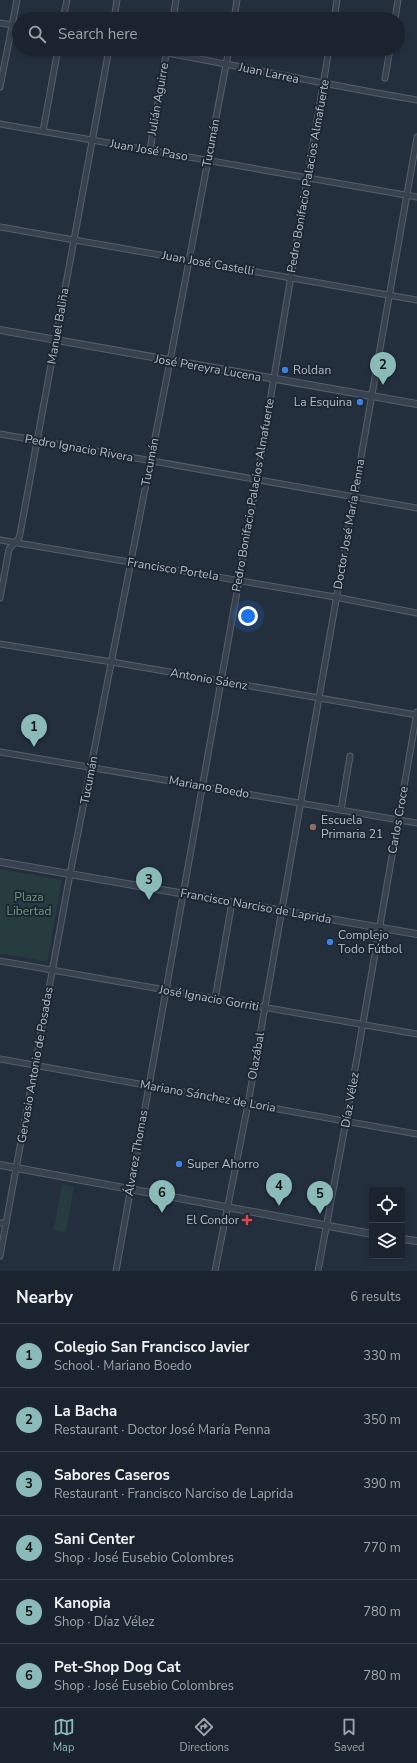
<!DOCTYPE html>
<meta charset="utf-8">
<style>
body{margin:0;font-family:"Nunito Sans",sans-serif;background:#242b36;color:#f1f3f6}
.controls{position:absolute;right:12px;bottom:12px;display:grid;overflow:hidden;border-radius:4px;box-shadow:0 2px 6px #0003}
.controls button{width:36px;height:36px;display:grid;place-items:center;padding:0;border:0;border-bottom:1px solid #39404a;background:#1b232e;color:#f1f3f6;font:20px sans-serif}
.you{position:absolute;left:248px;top:616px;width:14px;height:14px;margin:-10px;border:3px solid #fff;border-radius:50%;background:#1a73e8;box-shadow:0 0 0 6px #1a73e833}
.badge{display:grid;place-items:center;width:26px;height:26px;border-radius:50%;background:#8bbbb9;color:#111;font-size:13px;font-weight:700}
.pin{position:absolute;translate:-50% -33px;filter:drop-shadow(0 1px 2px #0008)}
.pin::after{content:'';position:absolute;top:21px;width:14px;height:12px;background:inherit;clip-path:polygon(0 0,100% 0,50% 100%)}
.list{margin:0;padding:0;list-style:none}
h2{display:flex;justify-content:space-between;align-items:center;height:52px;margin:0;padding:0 16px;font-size:17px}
h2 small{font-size:13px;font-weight:400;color:#a0a4aa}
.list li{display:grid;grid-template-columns:26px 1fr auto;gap:12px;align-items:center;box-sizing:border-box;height:64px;padding:0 16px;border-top:1px solid #39404a}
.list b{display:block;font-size:15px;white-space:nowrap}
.list p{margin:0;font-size:13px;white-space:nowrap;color:#a0a4aa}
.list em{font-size:13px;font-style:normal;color:#a0a4aa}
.icon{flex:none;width:22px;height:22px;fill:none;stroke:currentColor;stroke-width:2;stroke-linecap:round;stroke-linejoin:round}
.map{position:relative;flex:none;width:417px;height:1271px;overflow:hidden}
.search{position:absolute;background:#1b232e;box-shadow:0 2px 6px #0003;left:12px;right:12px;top:12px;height:44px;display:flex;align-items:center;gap:10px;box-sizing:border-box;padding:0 14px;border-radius:22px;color:#a0a4aa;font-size:15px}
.sheet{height:436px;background:#1b232e}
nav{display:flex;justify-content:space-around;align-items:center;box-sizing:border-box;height:56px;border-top:1px solid #39404a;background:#1b232e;font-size:11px;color:#a0a4aa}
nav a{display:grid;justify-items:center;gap:2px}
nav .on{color:#8bbbb9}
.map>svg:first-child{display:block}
.green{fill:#263c3f}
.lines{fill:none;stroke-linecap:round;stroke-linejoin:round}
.minor-casing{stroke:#565f6c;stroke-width:7}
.tertiary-casing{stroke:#565f6c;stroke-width:8}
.minor{stroke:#38414e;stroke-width:5}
.tertiary{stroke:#38414e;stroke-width:6}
.shop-dot{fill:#3f7fe0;stroke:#1d2633;stroke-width:1.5}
.education-dot{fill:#8d6e63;stroke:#1d2633;stroke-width:1.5}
.health-dot{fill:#e0444e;stroke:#1d2633;stroke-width:1.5}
.labels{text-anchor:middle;stroke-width:4;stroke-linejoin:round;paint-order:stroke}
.street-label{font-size:12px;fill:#b4bcc9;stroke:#1d2633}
.poi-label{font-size:12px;fill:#b4bcc9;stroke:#1d2633;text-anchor:start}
.park-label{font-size:12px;fill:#6b9a76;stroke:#1d2633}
</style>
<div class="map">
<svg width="417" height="1271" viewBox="0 0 417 1271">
<rect width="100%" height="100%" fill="#242f3e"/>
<!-- green -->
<g class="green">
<path d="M0,869L62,880L47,962L0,953Z"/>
<path d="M62,1184L74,1187L66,1232L54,1230Z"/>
</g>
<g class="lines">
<defs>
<g id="minor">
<path d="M63,19L67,0"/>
<path d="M114,19L117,0"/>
<path d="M173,19L176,0"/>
<path d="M234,19L237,0"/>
<path d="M334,19L337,0"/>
<path d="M395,19L398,0"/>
<path d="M0,23L19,26"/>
<path d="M145,49C236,65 326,85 417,100"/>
<path d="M385,78L390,49"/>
<path d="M0,87L17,0"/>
<path d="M0,124L417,197"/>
<path d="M43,131L58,49"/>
<path d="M150,150L167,49"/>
<path d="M0,227L417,300"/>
<path d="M0,434L417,508"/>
<path d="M0,540L335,597L417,613"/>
<path d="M0,598L9,549L19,538L20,534L109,49"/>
<path d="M0,644L112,662L417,715"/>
<path d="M0,752L417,823"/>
<path d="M341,810L350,756"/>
<path d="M0,961L417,1034"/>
<path d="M215,999L232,902"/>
<path d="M0,1059L417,1134"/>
<path d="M0,1223H6"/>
<path d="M0,1256L70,874L170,361L229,49"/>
<path d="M116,1271L256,485L329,49"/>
<path d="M215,1271L248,1104L417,137"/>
<path d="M318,1271L346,1121L417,712"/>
</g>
<g id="tertiary">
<path d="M0,330L417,404"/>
<path d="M0,862L417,934"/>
<path d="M0,1165L372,1234"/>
<path d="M402,1239L417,1241"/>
</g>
</defs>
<!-- minor casing -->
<use href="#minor" class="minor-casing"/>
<!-- tertiary casing -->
<use href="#tertiary" class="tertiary-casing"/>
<!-- minor -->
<use href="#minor" class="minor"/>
<!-- tertiary -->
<use href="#tertiary" class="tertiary"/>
</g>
<!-- markers -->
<g class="shop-dot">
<circle cx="285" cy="370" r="4"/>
<circle cx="360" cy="402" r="4"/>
<circle cx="330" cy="942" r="4"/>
<circle cx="179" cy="1164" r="4"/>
</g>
<circle class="education-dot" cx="313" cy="827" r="4"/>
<path class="health-dot" d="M245 1214h4v4h4v4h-4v4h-4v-4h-4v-4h4z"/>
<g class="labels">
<!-- street labels -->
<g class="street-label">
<text transform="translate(269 73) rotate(12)" y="4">Juan Larrea</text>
<text transform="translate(158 99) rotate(-80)" y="4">Julián Aguirre</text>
<text transform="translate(211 143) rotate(-79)" y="4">Tucumán</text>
<text transform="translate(149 150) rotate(10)" y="4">Juan José Paso</text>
<text transform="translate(308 176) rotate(-80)" y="4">Pedro Bonifacio Palacios Almafuerte</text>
<text transform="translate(208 263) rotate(10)" y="4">Juan José Castelli</text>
<text transform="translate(58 326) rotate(-80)" y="4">Manuel Baliña</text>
<text transform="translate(208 368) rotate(10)" y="4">José Pereyra Lucena</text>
<text transform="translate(79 448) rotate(10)" y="4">Pedro Ignacio Rivera</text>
<text transform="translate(150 462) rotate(-79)" y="4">Tucumán</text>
<text transform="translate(253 495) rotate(-80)" y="4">Pedro Bonifacio Palacios Almafuerte</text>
<text transform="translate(349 524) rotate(-80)" y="4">Doctor José María Penna</text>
<text transform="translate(173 569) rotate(9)" y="4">Francisco Portela</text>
<text transform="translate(209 679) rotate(10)" y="4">Antonio Sáenz</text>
<text transform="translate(89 780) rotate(-79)" y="4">Tucumán</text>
<text transform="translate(209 787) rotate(10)" y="4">Mariano Boedo</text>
<text transform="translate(398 820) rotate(-80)" y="4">Carlos Croce</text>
<text transform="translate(256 906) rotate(10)" y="4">Francisco Narciso de Laprida</text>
<text transform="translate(209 998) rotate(10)" y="4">José Ignacio Gorriti</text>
<text transform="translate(256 1056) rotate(-80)" y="4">Olazábal</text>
<text transform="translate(35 1065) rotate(-80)" y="4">Gervasio Antonio de Posadas</text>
<text transform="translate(208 1096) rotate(10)" y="4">Mariano Sánchez de Loria</text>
<text transform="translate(350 1100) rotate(-80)" y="4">Díaz Vélez</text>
<text transform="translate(136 1153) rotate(-80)" y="4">Álvarez Thomas</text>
</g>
<!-- poi labels -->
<g class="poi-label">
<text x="293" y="374">Roldan</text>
<text x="352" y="406" text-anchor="end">La Esquina</text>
<text x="321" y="824">Escuela<tspan x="321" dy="14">Primaria 21</tspan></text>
<text x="338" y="939">Complejo<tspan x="338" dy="14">Todo Fútbol</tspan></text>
<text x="187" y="1168">Super Ahorro</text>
<text x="239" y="1224" text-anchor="end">El Condor</text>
</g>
<!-- park labels -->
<g class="park-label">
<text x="29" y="901">Plaza<tspan x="29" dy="14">Libertad</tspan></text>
</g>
</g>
</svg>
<div class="controls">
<button><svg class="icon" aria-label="locate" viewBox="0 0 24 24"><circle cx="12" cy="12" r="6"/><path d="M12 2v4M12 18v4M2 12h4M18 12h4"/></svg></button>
<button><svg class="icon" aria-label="layers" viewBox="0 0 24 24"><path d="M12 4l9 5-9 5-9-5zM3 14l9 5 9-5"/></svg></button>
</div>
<div class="you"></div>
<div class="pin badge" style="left:34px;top:747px">1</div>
<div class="pin badge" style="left:383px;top:385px">2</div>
<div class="pin badge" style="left:149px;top:900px">3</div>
<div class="pin badge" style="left:279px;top:1206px">4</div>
<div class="pin badge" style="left:320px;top:1214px">5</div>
<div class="pin badge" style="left:162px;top:1213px">6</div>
<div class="search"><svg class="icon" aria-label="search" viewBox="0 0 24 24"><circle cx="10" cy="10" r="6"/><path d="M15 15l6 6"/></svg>Search here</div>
</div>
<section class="sheet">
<h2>Nearby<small>6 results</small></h2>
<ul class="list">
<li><span class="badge">1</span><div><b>Colegio San Francisco Javier</b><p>School · Mariano Boedo</p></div><em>330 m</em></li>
<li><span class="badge">2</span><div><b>La Bacha</b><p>Restaurant · Doctor José María Penna</p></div><em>350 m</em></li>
<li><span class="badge">3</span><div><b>Sabores Caseros</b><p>Restaurant · Francisco Narciso de Laprida</p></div><em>390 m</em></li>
<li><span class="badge">4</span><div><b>Sani Center</b><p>Shop · José Eusebio Colombres</p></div><em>770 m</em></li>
<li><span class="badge">5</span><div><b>Kanopia</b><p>Shop · Díaz Vélez</p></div><em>780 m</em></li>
<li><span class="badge">6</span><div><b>Pet-Shop Dog Cat</b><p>Shop · José Eusebio Colombres</p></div><em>780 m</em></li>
</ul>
</section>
<nav>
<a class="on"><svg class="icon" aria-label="map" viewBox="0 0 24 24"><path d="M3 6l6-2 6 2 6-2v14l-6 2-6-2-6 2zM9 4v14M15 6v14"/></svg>Map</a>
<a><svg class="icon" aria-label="directions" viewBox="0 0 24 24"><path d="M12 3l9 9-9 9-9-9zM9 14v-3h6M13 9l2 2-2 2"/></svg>Directions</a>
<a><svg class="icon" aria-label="saved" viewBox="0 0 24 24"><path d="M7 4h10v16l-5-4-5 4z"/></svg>Saved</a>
</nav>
